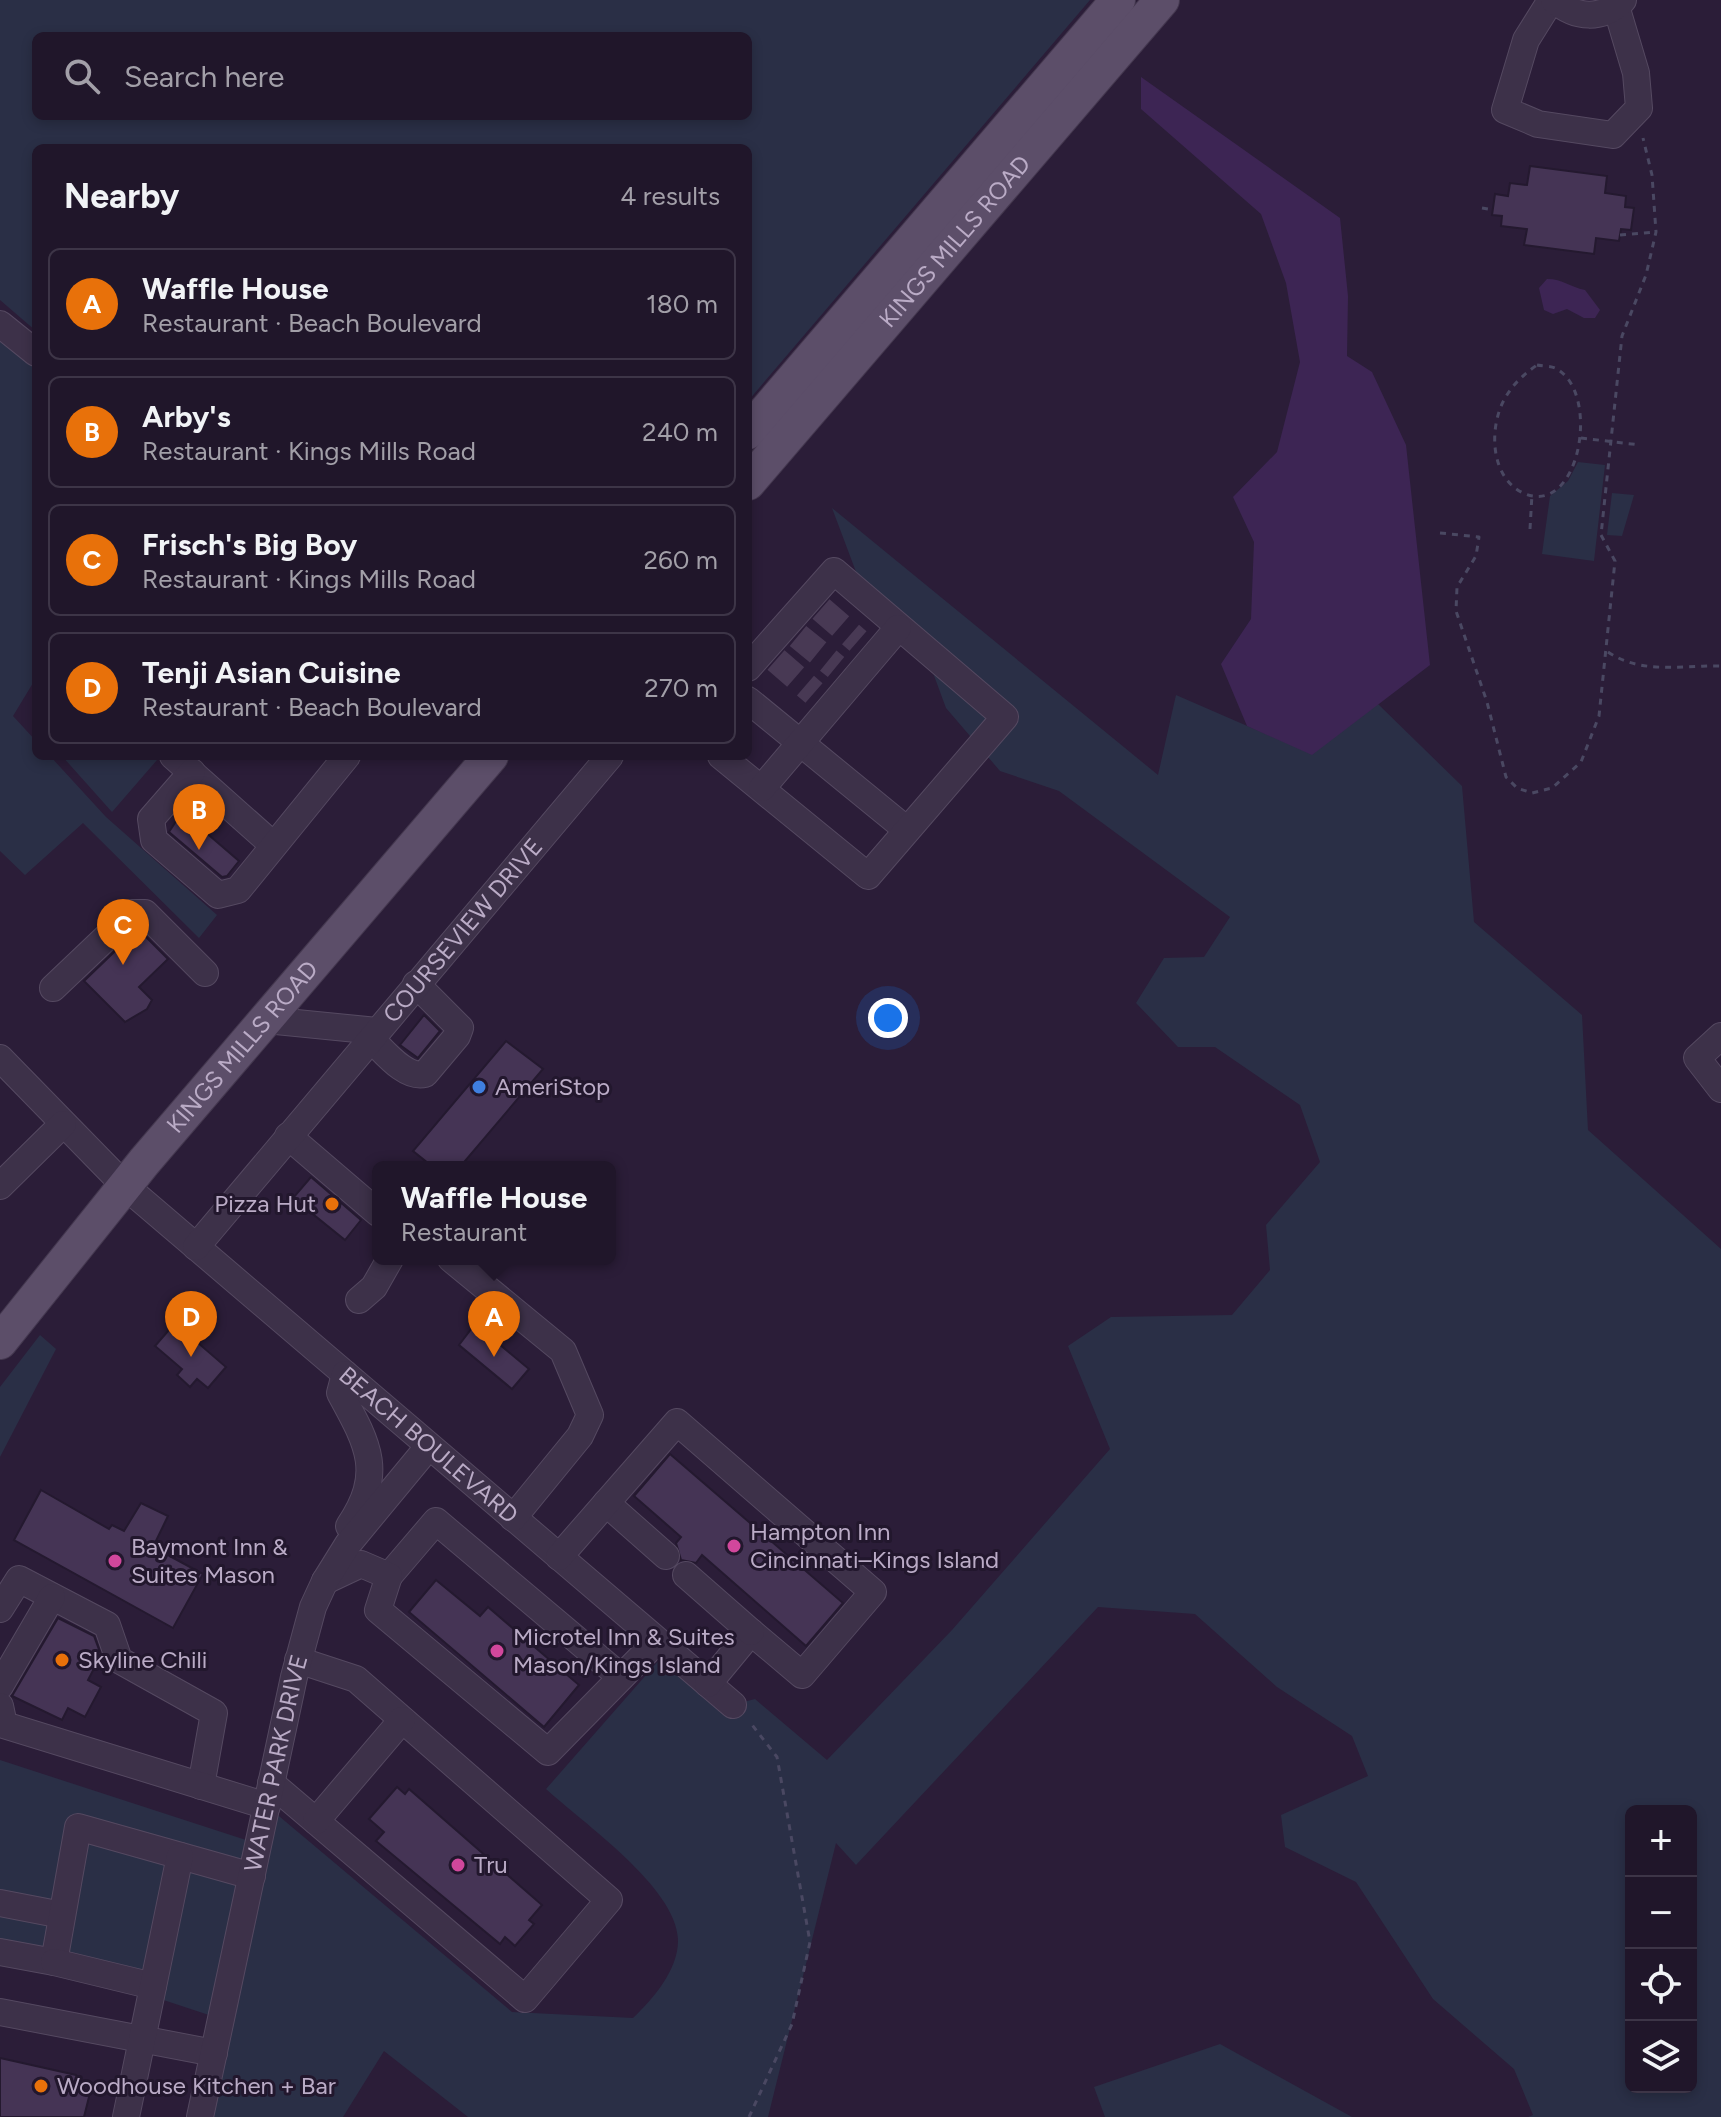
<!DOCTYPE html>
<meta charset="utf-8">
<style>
body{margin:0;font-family:Figtree,sans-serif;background:#281f32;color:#f1f3f6}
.controls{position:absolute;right:24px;bottom:24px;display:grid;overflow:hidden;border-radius:12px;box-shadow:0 4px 12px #0003}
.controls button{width:72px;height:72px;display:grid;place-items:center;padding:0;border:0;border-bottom:2px solid #3d3547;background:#20162a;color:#f1f3f6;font:40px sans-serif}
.you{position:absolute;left:888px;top:1018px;width:28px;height:28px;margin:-20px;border:6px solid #fff;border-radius:50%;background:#1a73e8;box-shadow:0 0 0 12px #1a73e833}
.badge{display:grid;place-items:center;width:52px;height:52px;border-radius:50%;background:#0f766e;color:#fff;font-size:26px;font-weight:700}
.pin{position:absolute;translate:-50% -66px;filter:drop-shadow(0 2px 4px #0008)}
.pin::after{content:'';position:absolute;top:42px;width:28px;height:24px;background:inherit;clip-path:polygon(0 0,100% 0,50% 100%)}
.popup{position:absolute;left:372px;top:1161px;width:244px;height:104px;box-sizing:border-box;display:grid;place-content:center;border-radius:12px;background:#20162a;filter:drop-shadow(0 2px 6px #0005);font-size:26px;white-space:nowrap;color:#a29fa8}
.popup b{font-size:30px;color:#f1f3f6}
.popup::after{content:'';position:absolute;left:50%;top:100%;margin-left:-16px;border:16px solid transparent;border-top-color:#20162a}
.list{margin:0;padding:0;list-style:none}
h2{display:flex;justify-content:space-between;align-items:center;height:104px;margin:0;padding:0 32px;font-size:34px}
h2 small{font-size:26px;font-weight:400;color:#a29fa8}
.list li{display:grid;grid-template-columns:52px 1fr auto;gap:24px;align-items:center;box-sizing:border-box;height:112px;margin:0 16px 16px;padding:0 16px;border:2px solid #3d3547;border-radius:12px}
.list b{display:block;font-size:30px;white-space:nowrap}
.list p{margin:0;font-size:26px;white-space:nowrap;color:#a29fa8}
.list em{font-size:26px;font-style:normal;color:#a29fa8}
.icon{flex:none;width:44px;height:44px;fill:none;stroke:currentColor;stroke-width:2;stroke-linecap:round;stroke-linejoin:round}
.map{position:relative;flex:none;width:1721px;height:2117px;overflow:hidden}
.search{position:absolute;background:#20162a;box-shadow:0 4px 12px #0003;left:32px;top:32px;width:720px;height:88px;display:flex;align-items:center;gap:20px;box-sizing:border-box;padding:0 28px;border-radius:12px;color:#a29fa8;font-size:30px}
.panel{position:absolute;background:#20162a;box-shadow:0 4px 12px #0003;left:32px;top:144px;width:720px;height:616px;border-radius:12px}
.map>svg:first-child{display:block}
.green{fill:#2a2f46;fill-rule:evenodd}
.water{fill:#3d2554}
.building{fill:#453455;stroke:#24192f;stroke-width:2}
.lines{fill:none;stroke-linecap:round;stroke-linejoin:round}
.minor-tunnel{stroke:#483954;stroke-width:26;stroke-dasharray:26 13;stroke-linecap:butt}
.minor-casing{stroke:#554961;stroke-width:28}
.major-casing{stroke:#44384f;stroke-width:36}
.path{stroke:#4a4862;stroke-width:3;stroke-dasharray:6 6;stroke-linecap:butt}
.minor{stroke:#3d3149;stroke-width:26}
.major{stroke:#5c4e69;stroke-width:34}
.shop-dot{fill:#3f7fe0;stroke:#22172d;stroke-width:3}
.food-dot{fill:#e8710a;stroke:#22172d;stroke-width:3}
.hotel-dot{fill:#d1479c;stroke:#22172d;stroke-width:3}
.labels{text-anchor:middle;stroke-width:6;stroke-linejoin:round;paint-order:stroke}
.street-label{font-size:24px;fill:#baabc6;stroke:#22172d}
.poi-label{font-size:24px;fill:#baabc6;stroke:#22172d;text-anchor:start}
</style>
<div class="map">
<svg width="1721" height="2117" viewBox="0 0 1721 2117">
<rect width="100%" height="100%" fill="#2b1d38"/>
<!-- green -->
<g class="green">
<path d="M0,0H1090L748,401V148H36V331L0,300ZM748,36V116H36V36Z"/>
<path d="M0,324L36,353V678L13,716L36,741V756H50L106,817L217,915L199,938L83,823L25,875L0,851Z"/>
<path d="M1578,462L1605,465L1594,561L1542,554L1550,496L1568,481Z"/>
<path d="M1612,493L1634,495L1622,536L1607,535Z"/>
<path d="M832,508L1158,775L1176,695L1312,754L1378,704L1462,786L1474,922L1582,1015L1588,1130L1721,1249V2117H1528L1533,2115L1514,2069L1433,1999L1356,1882L1285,1847L1281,1815L1368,1776L1352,1736L1277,1687L1195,1614L1098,1607L856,1865L836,1843L768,2117H468L384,2051L343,2117H200L221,2019L0,1946V1760L258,1844L267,1806L512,2012L633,2018C653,1999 679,1969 678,1939C676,1887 583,1823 546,1789L668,1650L732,1705L755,1699L827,1760L952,1630L1110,1449L1068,1346L1111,1317L1232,1315L1270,1270L1266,1225L1320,1162L1300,1105L1215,1047H1178L1136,1003L1164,958L1204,957L1230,917L1059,791L1000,771L946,708L929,662L873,617ZM1631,1811H1691V2087H1631Z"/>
<path d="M62,756H153L157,760L112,812Z"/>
<path d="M40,1335L56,1349L0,1457V1387Z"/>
<path d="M1220,2044L1352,2117H1105L1094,2087Z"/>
</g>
<!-- water -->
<g class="water">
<path d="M1141,77L1340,218L1348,296L1347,356L1372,372L1406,445L1430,665L1312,755L1247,726L1221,664L1251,619L1254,542L1233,497L1277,452L1300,362L1286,283L1261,214L1141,109Z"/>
<path d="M1547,279C1563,279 1570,287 1585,290L1600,310L1595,318H1584L1567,309L1553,314L1544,310L1539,288Z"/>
</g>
<!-- building -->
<g class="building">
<path d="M1530,166L1607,176L1605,193L1626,196L1625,207L1634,208L1631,230L1621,229L1619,241L1596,238L1594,254L1524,245L1527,229L1501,226L1502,216L1492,215L1495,194L1508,196L1510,183L1527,185Z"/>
<path d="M182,812L239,861L227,876L222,877L169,832Z"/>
<path d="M138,929L168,959L139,987L152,1000L147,1009L125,1022L84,981Z"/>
<path d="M424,1015L440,1031L418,1058L400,1045Z"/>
<path d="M506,1041L543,1069L460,1167H433L413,1151Z"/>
<path d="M311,1177L361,1220L345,1240L293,1198Z"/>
<path d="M175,1323L226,1367L208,1388L197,1379L190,1387L177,1375L182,1369L155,1346Z"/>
<path d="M475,1324L529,1369L512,1389L459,1345Z"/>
<path d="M670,1454L843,1603L806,1646L702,1555L696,1563L681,1560L676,1543L681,1537L634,1496Z"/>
<path d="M41,1490L109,1529L112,1525L124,1531L141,1503L168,1516L153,1547L203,1574L173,1628L14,1540Z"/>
<path d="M436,1580L480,1616L488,1607L579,1685L544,1727L409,1612Z"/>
<path d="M58,1618L94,1636L101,1655L88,1680L101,1687L85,1717L68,1708L62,1720L12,1696Z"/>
<path d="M397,1787L405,1794L409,1789L542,1905L529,1920L534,1924L515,1946L505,1937L500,1944L376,1841L384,1832L369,1819Z"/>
<path d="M0,2058L76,2075L89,2097L84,2117H0Z"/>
</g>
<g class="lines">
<!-- minor-tunnel -->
<g class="minor-tunnel">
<path d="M821,609L858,641"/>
<path d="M798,636L836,667"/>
<path d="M776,660L814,693"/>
</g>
<defs>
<g id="minor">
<path d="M1551,0L1526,40L1505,110L1538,124L1613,135L1639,108L1636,73L1616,6"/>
<path d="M1554,0C1576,19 1602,20 1623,0"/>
<path d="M0,324L36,353"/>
<path d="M748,700L907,830"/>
<path d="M173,756L273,845"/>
<path d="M721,756L868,876L1005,717L834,571L748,668"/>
<path d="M192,772L151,819L154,840L218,895L238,890L347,756"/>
<path d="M762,788L898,628"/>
<path d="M53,988L132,913H145L205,973"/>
<path d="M266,1020L377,1031"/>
<path d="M1721,1036L1697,1058L1721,1089"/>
<path d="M371,1039C384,1051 405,1079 425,1074L457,1036L460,1028L416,984"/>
<path id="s1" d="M0,1058L125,1186L733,1705"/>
<path d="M288,1136L378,1213"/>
<path d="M0,1186L63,1124"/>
<path id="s2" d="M196,1247L610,756"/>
<path d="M451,1259L563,1351L590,1415L580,1436L513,1518"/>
<path d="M359,1300L374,1287L390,1259"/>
<path d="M345,1374L340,1393C368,1444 385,1473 349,1526"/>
<path d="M606,1503L666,1556"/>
<path d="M559,1557L677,1422L873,1592L802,1675L751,1632L708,1684"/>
<path d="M686,1575L751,1632"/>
<path d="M389,1576L436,1521L621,1677"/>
<path d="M325,1581L361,1564L389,1576L378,1610L548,1752L657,1641"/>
<path d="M0,1609L19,1579L107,1625L119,1660L214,1713L201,1786"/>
<path d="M0,1686L52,1597"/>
<path d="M0,1706L4,1725L267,1806"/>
<path d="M271,1783L525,1999L609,1900L356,1679L298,1660"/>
<path d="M316,1821L402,1720"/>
<path d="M0,1903L62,1915"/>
<path d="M0,1952L54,1962L78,1827L252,1876"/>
<path d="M54,1962L153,1986"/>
<path d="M0,2012L214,2053"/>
<path d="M126,2117L180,1856"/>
<path id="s3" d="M200,2117L294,1677L313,1607L325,1581L348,1544L429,1446"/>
</g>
<g id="major">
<path d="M748,432L1118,0"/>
<path id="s4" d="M748,483L1162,0"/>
<path id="s5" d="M0,1342L144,1162L491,756"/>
</g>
</defs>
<!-- minor casing -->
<use href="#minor" class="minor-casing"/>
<!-- major casing -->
<use href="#major" class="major-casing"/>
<!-- path -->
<g class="path">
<path d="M1482,208L1493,210"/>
<path d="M1620,235L1656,232"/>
<path d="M1537,365C1542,366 1550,366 1555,368C1602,391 1580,519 1523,493C1490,477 1489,428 1504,400C1512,385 1523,375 1537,365Z"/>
<path d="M1581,438L1640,445"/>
<path d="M1530,529L1532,494"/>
<path d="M1440,533L1479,537L1476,556L1457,587L1456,611L1487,702L1506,777L1517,788L1532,793L1552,788L1581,762L1599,716L1615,561L1601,535L1622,336L1646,275L1656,232L1652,175L1643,138"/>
<path d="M1608,652C1642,675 1682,665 1721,666"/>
<path d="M749,2117L792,2024L810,1942L777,1757L749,1721"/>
</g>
<!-- minor -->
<use href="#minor" class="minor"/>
<!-- major -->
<use href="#major" class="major"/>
</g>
<!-- markers -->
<circle class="shop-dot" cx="479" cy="1087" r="8"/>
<g class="food-dot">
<circle cx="332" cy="1204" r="8"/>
<circle cx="62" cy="1660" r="8"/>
<circle cx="41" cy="2086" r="8"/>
</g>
<g class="hotel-dot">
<circle cx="734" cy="1546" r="8"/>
<circle cx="115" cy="1561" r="8"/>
<circle cx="497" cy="1651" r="8"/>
<circle cx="458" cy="1865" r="8"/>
</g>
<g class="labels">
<!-- street labels -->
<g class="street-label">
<text dy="8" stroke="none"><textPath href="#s4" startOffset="318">KINGS MILLS ROAD</textPath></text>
<text dy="8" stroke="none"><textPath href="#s2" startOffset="414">COURSEVIEW DRIVE</textPath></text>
<text dy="8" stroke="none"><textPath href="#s5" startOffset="382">KINGS MILLS ROAD</textPath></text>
<text dy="8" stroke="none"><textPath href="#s1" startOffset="578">BEACH BOULEVARD</textPath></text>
<text dy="8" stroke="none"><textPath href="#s3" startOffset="362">WATER PARK DRIVE</textPath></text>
</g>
<!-- poi labels -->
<g class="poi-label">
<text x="495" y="1095">AmeriStop</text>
<text x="316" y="1212" text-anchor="end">Pizza Hut</text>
<text x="750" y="1540">Hampton Inn<tspan x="750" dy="28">Cincinnati–Kings Island</tspan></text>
<text x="131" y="1555">Baymont Inn &amp;<tspan x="131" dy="28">Suites Mason</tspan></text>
<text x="513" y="1645">Microtel Inn &amp; Suites<tspan x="513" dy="28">Mason/Kings Island</tspan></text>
<text x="78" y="1668">Skyline Chili</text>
<text x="474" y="1873">Tru</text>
<text x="57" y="2094">Woodhouse Kitchen + Bar</text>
</g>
</g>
</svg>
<div class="controls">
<button>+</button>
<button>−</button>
<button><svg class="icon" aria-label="locate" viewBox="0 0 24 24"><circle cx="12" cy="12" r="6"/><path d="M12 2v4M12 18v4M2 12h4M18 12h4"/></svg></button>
<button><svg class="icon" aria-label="layers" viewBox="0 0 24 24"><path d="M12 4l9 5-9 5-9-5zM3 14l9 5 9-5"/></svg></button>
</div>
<div class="you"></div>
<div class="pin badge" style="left:494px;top:1357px;background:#e8710a">A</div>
<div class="popup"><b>Waffle House</b>Restaurant</div>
<div class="pin badge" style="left:199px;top:850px;background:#e8710a">B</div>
<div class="pin badge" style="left:123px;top:965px;background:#e8710a">C</div>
<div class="pin badge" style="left:191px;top:1357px;background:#e8710a">D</div>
<div class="search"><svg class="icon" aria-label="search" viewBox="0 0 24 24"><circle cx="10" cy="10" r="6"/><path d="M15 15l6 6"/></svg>Search here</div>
<section class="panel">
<h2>Nearby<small>4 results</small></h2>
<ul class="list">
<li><span class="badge" style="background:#e8710a">A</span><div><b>Waffle House</b><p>Restaurant · Beach Boulevard</p></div><em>180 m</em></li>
<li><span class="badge" style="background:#e8710a">B</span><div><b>Arby's</b><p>Restaurant · Kings Mills Road</p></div><em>240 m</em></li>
<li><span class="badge" style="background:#e8710a">C</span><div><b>Frisch's Big Boy</b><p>Restaurant · Kings Mills Road</p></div><em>260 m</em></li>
<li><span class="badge" style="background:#e8710a">D</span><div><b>Tenji Asian Cuisine</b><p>Restaurant · Beach Boulevard</p></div><em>270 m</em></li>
</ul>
</section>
</div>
